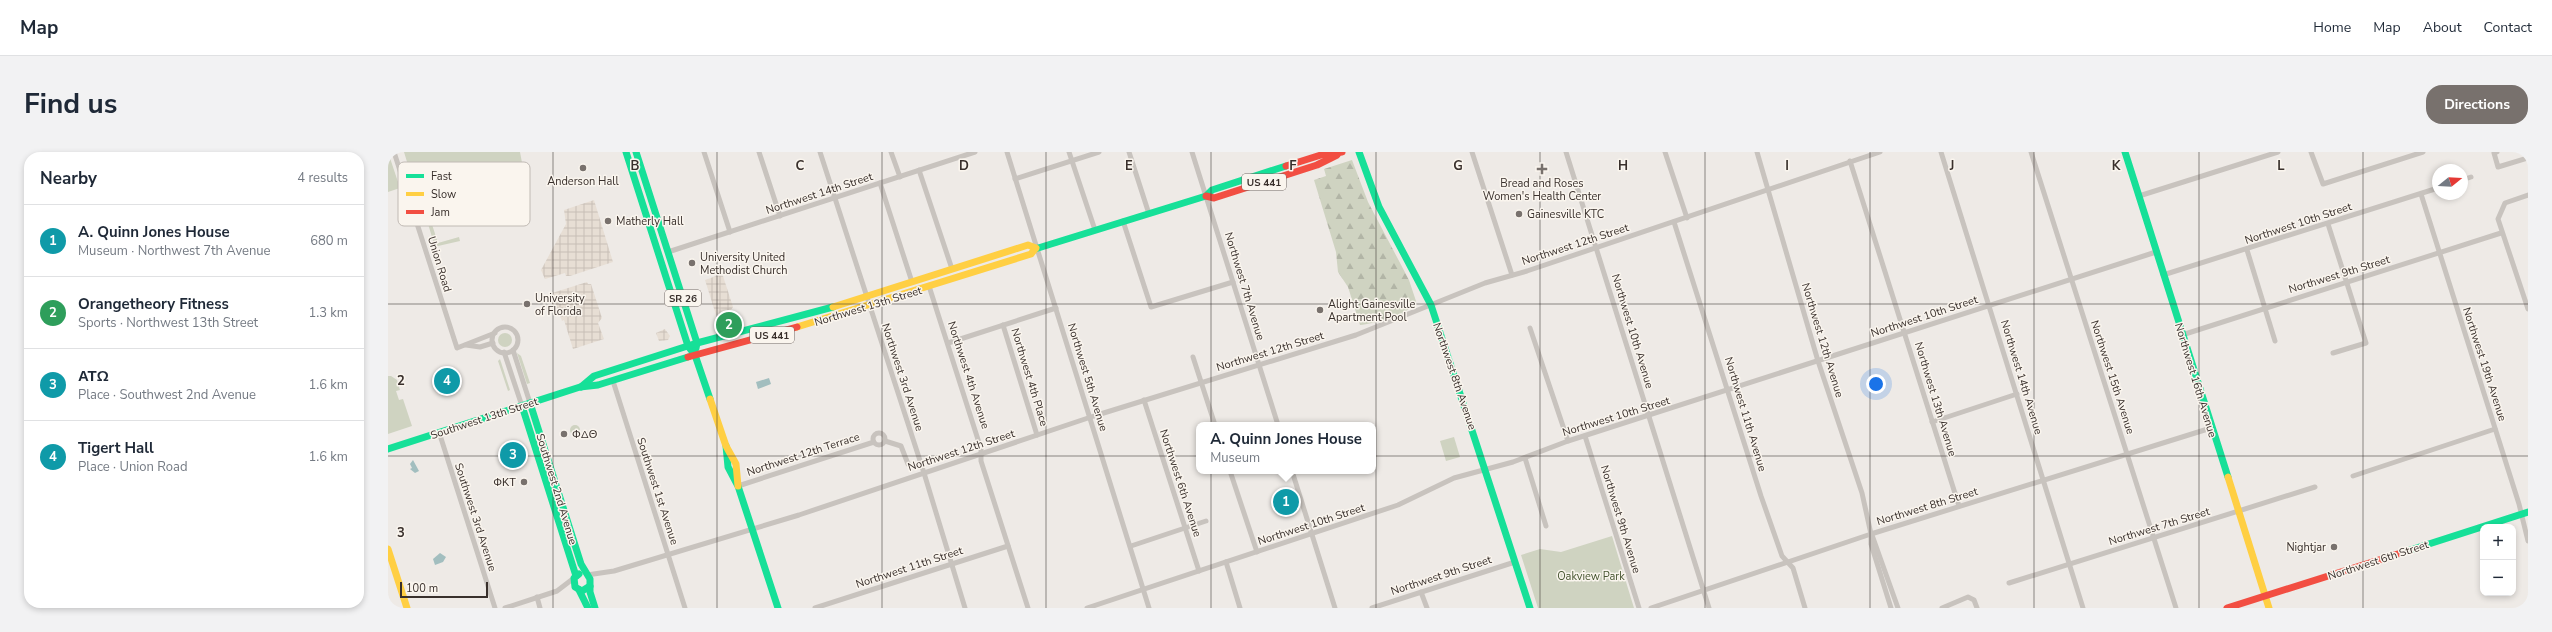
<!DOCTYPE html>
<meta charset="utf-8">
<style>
body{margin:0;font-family:"Nunito Sans",sans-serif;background:#f2f2f3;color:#1f2937}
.controls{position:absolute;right:12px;bottom:12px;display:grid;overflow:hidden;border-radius:8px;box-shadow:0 2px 6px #0003}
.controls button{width:36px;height:36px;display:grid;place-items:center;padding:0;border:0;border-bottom:1px solid #e0e1e3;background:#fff;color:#1f2937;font:20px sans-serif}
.compass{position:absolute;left:2044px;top:12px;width:36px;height:36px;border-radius:50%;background:#fff;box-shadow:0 2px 6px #0003;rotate:72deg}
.scale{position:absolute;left:12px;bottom:10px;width:88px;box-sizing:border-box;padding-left:4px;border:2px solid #39302c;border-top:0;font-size:11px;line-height:14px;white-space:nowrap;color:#39302c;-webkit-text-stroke:3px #faf5ee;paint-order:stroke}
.you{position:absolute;left:1488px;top:232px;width:14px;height:14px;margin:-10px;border:3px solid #fff;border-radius:50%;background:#1a73e8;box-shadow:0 0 0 6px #1a73e833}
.badge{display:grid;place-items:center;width:26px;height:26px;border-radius:50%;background:#78716d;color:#fff;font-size:13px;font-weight:700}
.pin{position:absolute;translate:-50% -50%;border:2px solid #fff;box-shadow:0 1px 4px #0006}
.popup{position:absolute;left:808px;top:270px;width:180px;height:52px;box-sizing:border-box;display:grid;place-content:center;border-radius:8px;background:#fff;filter:drop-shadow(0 1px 3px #0005);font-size:13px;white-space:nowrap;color:#747a83}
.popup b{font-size:15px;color:#1f2937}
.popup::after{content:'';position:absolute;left:50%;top:100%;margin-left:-8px;border:8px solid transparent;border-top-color:#fff}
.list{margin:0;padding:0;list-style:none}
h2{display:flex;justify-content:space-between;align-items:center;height:52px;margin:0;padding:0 16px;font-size:17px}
h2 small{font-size:13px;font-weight:400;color:#747a83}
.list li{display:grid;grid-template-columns:26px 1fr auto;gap:12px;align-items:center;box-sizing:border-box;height:72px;padding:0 16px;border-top:1px solid #e0e1e3}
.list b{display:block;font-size:15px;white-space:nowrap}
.list p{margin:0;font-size:13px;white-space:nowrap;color:#747a83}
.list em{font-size:13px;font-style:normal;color:#747a83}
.map{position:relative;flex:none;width:2140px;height:456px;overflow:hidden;border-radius:16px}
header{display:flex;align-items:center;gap:24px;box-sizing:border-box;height:56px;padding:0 20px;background:#fff;border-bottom:1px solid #e0e1e3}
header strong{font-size:19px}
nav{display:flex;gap:22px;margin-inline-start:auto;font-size:14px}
.intro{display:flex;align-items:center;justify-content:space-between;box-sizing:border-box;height:96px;padding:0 24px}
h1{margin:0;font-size:28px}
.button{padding:10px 18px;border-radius:16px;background:#78716d;color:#fff;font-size:14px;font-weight:700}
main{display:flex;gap:24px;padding:0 24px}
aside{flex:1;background:#fff;border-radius:16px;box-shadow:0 2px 6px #0003}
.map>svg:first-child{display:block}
.green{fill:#cfd3c1}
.forest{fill:url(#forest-firs)}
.plaza{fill:url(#plaza-grid)}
.water{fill:#a2bebf}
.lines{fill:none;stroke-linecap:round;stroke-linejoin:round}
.street{stroke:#c8c3be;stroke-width:5}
.fast{stroke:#16e098;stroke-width:7}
.slow{stroke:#ffcf43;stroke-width:7}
.jam{stroke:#f24e42;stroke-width:7}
.grid{fill:none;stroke:#39302c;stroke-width:1;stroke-opacity:0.55}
.poi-dot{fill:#78716d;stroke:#faf5ee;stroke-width:1.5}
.labels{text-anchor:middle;stroke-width:3;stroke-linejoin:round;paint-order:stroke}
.shield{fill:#faf5ee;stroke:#736b66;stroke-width:1}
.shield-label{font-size:10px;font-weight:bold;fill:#39302c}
.poi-label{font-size:11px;fill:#39302c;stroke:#faf5ee;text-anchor:start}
.street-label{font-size:11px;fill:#39302c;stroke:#faf5ee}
.park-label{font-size:11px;fill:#475631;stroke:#faf5ee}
.key{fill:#faf5ee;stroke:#c0bab4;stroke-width:1}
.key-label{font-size:11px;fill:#39302c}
.grid-label{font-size:13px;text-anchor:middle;font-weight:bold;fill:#39302c;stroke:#faf5ee;stroke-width:3;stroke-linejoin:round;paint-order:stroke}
</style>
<header>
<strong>Map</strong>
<nav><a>Home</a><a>Map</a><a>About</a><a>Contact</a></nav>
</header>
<div class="intro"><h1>Find us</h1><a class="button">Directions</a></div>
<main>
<aside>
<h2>Nearby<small>4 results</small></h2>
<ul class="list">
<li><span class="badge" style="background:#0f9aa8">1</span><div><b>A. Quinn Jones House</b><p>Museum · Northwest 7th Avenue</p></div><em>680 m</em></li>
<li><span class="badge" style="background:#2e9e5b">2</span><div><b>Orangetheory Fitness</b><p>Sports · Northwest 13th Street</p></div><em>1.3 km</em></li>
<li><span class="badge" style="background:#0f9aa8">3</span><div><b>ΑΤΩ</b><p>Place · Southwest 2nd Avenue</p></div><em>1.6 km</em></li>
<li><span class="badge" style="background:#0f9aa8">4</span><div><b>Tigert Hall</b><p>Place · Union Road</p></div><em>1.6 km</em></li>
</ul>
</aside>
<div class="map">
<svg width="2140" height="456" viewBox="0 0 2140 456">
<defs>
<pattern id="forest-firs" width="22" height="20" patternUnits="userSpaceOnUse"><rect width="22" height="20" fill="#cfd3c1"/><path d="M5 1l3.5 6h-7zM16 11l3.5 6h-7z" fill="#b2b5a6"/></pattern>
<pattern id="plaza-grid" width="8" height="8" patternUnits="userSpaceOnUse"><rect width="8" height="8" fill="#e7ded4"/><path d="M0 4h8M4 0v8" fill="none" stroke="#c7bfb6"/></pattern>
</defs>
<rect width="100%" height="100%" fill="#eeeae6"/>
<!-- green -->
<g class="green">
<path d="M0,0L12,36L0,40Z"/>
<path d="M16,0H132L135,16L96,29L97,32L94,33L96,38L74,45L72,40L60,46L59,43L72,39L66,20L50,24V22L65,18L63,11L23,23Z"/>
<path d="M39,57L50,91L71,85L72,89L50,94L46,92L36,58Z"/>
<circle cx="117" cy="188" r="7"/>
<path d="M129,201L133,204L142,231L139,232Z"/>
<path d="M112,207L122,238L120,239L110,209Z"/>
<path d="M0,224H3L9,228L12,238L8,239L11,248L15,247L24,274L0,282Z"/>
<circle cx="187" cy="278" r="5"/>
<path d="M1066,285L1072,305L1058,309L1052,289Z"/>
<path d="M1224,384L1246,456H1150L1133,403L1152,397L1173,400Z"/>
</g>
<!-- forest -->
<path class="forest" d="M964,8L980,50L1021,128L1028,149C1024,162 984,172 972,173L960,135L950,120L948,100L926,28L938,24L936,17Z"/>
<!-- plaza -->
<g class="plaza">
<path d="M206,48L225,110L182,124H178L177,121L157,127L153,118L178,72L176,58Z"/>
<path d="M331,123L335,124L345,155L343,158L328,163L317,128Z"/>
<path d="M199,130L200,132H203L214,166L210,171L216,187L185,197L176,168L174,169L171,161L167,162L161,142Z"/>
<path d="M277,177L282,184L280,188L271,189L268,181Z"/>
</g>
<!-- water -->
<g class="water">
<path d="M381,226L383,232L370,237L368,230Z"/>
<path d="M25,308L31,319L27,321L22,317L24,316L22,312Z"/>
<path d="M52,401L58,405L55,410L47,413L45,407Z"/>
</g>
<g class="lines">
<!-- street -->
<g class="street">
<path d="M6,0L69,196L107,181"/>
<path d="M316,0L342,80"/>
<path d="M371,0L392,64"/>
<path d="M432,0L536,321L577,456"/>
<path d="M503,0L512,25"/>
<path d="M619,0L761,456"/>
<path d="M681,0L707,78"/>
<path d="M741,0L761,62"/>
<path d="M804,0L890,273"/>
<path d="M1084,0L1124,123"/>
<path d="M1178,0L1321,456"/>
<path d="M1277,0L1299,66"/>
<path d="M1369,0L1430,209L1474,341L1483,382V392L1503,456"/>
<path d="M1553,0L1695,456"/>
<path d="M1643,0L1788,456"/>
<path d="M1923,0L1935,32L2035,0"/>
<path d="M2109,0L2106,1L2110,15L2140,6"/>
<path d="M1462,9L1571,354"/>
<path d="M531,18L564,117"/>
<path d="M627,27L711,0"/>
<path d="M2074,28L2083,25"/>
<path d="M492,31L524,130"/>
<path d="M2033,42L2131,352L2140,389"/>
<path d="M2140,43L2117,51L2110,67L2140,157"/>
<path d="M1751,44L1890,0"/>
<path d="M735,69L763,155L845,130"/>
<path d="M1286,70L1373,344L1394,404L1405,416L1417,456"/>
<path d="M1940,72L1978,191L1945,201"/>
<path d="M1859,98L1887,189"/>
<path d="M280,100L587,0"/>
<path d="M1775,123L2050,36"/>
<path d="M541,134L593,297V309L640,456"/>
<path d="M615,173L649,283"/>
<circle cx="117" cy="188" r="13"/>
<path d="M1142,176L1180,289"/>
<path d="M1794,183L2113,81"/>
<path d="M560,191L668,156"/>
<path d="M78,193L92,195L105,191"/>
<path d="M125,198L142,251"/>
<path d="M116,200L134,254"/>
<path d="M805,205L827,273"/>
<path d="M225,229L297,456"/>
<path d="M756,248L811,419"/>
<path d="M1544,270L1629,242"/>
<path d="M51,280L107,456"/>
<circle cx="491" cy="287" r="6"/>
<path d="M1197,284L1251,456"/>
<path d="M497,289L513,294L520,312"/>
<path d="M1137,306L1158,374"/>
<path d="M842,319L869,400"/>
<path d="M904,319L947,456"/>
<path d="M1965,324L2107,277"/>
<path d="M350,334L486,290"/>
<path d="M1484,383L1510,456"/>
<path d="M743,394L818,369"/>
<path d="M838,410L852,456"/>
<path d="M199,423L226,419L411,363L706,264L968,183L1097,131L1139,119L1492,0"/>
<path d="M1621,431L1927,335"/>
<path d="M1033,440L1039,456"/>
<path d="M149,445L152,456"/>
<path d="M117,456L169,439L186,426"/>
<path d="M427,456L620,394"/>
<path d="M699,456L1010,353L1066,326L1125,310L1180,289L1768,100"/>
<path d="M984,456L1127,410"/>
<path d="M1263,456L1483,382L1823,276"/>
<path d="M1554,456L1580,445L1586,448L1589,456"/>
</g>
<!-- fast -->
<g class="fast">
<path d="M238,0L300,194L307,203L322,247"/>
<path d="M248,0L309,191L308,196"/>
<path d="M971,0L991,55L1043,153L1142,456"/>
<path d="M1737,0L1840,325"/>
<path d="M647,97L818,44L824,38L898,14"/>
<path d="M193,235L206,224L309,191L445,155"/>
<path d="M142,251L193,412L202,427V440L207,456"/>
<path d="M134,254L188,424"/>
<path d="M338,294L340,315L350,334L390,456"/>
<path d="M0,297L192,235L210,233L300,205"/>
<path d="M2016,400L2140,360"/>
<path d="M191,422L186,426L187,435L194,439L202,434"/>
<path d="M191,438L200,456"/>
</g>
<!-- slow -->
<g class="slow">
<path d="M445,155L640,93L648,96"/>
<path d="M409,175L643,102L647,97"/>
<path d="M322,247L338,294L348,312L350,334"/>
<path d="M1840,325L1881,456"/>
<path d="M0,397L19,456"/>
</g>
<!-- jam -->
<g class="jam">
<path d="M898,14L933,3L954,0"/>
<path d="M818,44L826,46L929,13L949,3"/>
<path d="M300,205L409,175"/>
<path d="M1839,456L2016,400"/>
</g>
</g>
<!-- grid -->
<path class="grid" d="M165,0V456M329,0V456M494,0V456M658,0V456M823,0V456M988,0V456M1152,0V456M1317,0V456M1482,0V456M1646,0V456M1811,0V456M1975,0V456M0,152H2140M0,304H2140"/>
<!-- markers -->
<g class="poi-dot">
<circle cx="195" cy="16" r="4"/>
<path d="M1152 11h4v4h4v4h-4v4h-4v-4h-4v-4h4z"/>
<circle cx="1131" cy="62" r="4"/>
<circle cx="220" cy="69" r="4"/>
<circle cx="304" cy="111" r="4"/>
<circle cx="139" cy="152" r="4"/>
<circle cx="932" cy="158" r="4"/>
<circle cx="176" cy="282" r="4"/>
<circle cx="136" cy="330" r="4"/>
<circle cx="1946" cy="395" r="4"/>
</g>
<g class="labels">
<!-- shield labels -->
<g class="shield">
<rect x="854" y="22" width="44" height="16" rx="3"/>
<rect x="277" y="138" width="36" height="16" rx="3"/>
<rect x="362" y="175" width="44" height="16" rx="3"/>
</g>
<g class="shield-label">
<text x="876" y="34">US 441</text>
<text x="295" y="150">SR 26</text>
<text x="384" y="187">US 441</text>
</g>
<!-- poi labels -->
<g class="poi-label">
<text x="195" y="33" text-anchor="middle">Anderson Hall</text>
<text x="1154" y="35" text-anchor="middle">Bread and Roses<tspan x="1154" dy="13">Women's Health Center</tspan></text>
<text x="1139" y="66">Gainesville KTC</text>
<text x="228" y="73">Matherly Hall</text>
<text x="312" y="109">University United<tspan x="312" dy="13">Methodist Church</tspan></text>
<text x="147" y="150">University<tspan x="147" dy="13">of Florida</tspan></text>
<text x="940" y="156">Alight Gainesville<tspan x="940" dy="13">Apartment Pool</tspan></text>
<text x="184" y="286">ΦΔΘ</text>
<text x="128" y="334" text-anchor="end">ΦΚΤ</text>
<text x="1938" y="399" text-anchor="end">Nightjar</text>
</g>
<!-- street labels -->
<g class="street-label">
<text transform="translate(431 41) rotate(-18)" y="4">Northwest 14th Street</text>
<text transform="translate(1910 71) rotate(-18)" y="4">Northwest 10th Street</text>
<text transform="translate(1187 92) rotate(-18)" y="4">Northwest 12th Street</text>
<text transform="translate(52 112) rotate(73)" y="4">Union Road</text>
<text transform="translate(1951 122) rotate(-17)" y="4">Northwest 9th Street</text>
<text transform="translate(857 134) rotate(73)" y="4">Northwest 7th Avenue</text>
<text transform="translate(480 154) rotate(-17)" y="4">Northwest 13th Street</text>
<text transform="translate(1536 164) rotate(-18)" y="4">Northwest 10th Street</text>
<text transform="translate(1245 179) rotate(73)" y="4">Northwest 10th Avenue</text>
<text transform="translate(1435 188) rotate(73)" y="4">Northwest 12th Avenue</text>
<text transform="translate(882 199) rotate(-17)" y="4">Northwest 12th Street</text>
<text transform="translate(2097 212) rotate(72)" y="4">Northwest 19th Avenue</text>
<text transform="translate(581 223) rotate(72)" y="4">Northwest 4th Avenue</text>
<text transform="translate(1067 224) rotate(71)" y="4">Northwest 8th Avenue</text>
<text transform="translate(515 225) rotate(72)" y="4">Northwest 3rd Avenue</text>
<text transform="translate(642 225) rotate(73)" y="4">Northwest 4th Place</text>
<text transform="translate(700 225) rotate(73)" y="4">Northwest 5th Avenue</text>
<text transform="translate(1634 225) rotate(73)" y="4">Northwest 14th Avenue</text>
<text transform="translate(1725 225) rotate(72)" y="4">Northwest 15th Avenue</text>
<text transform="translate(1808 228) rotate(73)" y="4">Northwest 16th Avenue</text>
<text transform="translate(1548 247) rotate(73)" y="4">Northwest 13th Avenue</text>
<text transform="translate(1358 262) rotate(73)" y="4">Northwest 11th Avenue</text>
<text transform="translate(1228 264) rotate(-17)" y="4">Northwest 10th Street</text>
<text transform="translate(96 266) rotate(-18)" y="4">Southwest 13th Street</text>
<text transform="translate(573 298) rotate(-18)" y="4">Northwest 12th Street</text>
<text transform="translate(415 302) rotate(-18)" y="4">Northwest 12th Terrace</text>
<text transform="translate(793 331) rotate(72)" y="4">Northwest 6th Avenue</text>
<text transform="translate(169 337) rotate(73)" y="4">Southwest 2nd Avenue</text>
<text transform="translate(270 339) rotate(72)" y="4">Southwest 1st Avenue</text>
<text transform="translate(1539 354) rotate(-17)" y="4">Northwest 8th Street</text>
<text transform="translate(88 365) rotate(72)" y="4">Southwest 3rd Avenue</text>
<text transform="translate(1233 367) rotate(73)" y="4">Northwest 9th Avenue</text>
<text transform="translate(923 372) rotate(-18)" y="4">Northwest 10th Street</text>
<text transform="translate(1771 374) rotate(-17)" y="4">Northwest 7th Street</text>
<text transform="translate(1990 408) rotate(-18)" y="4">Northwest 6th Street</text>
<text transform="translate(521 415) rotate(-18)" y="4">Northwest 11th Street</text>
<text transform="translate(1053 423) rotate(-18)" y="4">Northwest 9th Street</text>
</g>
<!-- park labels -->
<g class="park-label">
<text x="1203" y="428">Oakview Park</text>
</g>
</g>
<!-- legend -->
<rect x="10" y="10" width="132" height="64" rx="6" class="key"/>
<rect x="18" y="22" width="18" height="4" fill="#16e098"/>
<rect x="18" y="40" width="18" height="4" fill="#ffcf43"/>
<rect x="18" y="58" width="18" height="4" fill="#f24e42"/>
<g class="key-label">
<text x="43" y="28">Fast</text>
<text x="43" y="46">Slow</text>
<text x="43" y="64">Jam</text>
</g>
<g class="grid-label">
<text x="247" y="18">B</text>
<text x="412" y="18">C</text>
<text x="576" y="18">D</text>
<text x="741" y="18">E</text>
<text x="905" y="18">F</text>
<text x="1070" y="18">G</text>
<text x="1235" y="18">H</text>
<text x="1399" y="18">I</text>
<text x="1564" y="18">J</text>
<text x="1728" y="18">K</text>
<text x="1893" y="18">L</text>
<text x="13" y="233">2</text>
<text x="13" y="385">3</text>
</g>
</svg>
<div class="controls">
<button>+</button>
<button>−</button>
</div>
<svg class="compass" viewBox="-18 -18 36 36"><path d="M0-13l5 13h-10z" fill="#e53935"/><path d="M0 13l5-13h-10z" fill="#747a83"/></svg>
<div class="scale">100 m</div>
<div class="you"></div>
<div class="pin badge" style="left:898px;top:350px;background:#0f9aa8">1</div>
<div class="popup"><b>A. Quinn Jones House</b>Museum</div>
<div class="pin badge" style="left:341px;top:173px;background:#2e9e5b">2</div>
<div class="pin badge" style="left:125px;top:303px;background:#0f9aa8">3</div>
<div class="pin badge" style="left:59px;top:229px;background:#0f9aa8">4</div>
</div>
</main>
